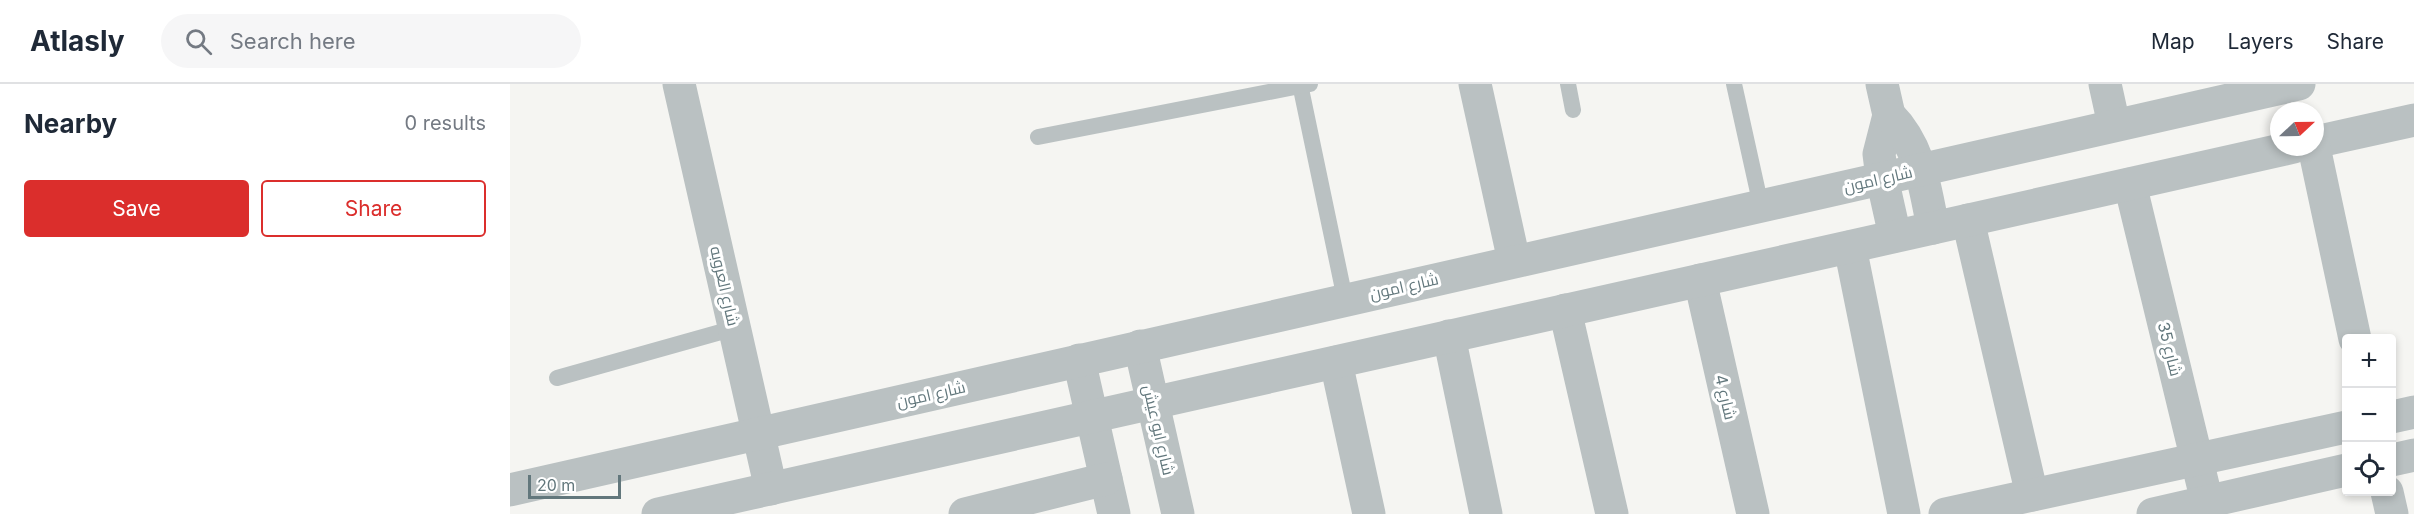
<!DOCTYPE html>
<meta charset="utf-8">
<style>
body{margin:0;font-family:Inter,Cairo,sans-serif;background:#f6f6f7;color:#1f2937}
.controls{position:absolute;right:18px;bottom:18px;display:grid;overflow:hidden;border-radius:6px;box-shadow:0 3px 9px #0003}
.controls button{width:54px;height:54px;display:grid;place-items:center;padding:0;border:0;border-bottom:2px solid #e0e1e3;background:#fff;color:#1f2937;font:30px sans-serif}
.compass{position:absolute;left:1760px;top:18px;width:54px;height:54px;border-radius:50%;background:#fff;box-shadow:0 3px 9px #0003;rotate:68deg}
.scale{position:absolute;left:18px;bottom:15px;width:93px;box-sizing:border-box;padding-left:6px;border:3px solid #62777c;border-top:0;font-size:16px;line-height:21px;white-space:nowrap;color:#62777c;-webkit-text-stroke:4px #fff;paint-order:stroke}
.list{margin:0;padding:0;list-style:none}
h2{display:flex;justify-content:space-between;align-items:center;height:78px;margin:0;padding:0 24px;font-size:26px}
h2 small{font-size:20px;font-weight:400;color:#747a83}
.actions{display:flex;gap:12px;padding:18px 24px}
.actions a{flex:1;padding:14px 0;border:2px solid #db2e2c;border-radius:6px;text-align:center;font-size:21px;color:#db2e2c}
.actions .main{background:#db2e2c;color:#fff}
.icon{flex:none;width:33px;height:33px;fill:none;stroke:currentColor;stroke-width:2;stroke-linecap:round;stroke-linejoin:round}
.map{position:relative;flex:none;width:1904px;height:430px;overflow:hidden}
header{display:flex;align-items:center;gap:36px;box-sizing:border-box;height:84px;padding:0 30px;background:#fff;border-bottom:2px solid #e0e1e3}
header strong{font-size:28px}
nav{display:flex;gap:33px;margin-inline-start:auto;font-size:21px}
.search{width:420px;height:54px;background:#f6f6f7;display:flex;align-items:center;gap:15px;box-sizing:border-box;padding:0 21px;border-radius:33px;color:#747a83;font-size:22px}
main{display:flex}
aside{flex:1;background:#fff}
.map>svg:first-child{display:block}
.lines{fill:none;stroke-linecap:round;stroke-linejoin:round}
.service{stroke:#bac1c2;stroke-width:16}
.minor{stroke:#bac1c2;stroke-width:33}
.labels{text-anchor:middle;stroke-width:6;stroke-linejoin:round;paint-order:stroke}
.street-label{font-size:16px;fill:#62777c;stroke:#fff}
</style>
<header>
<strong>Atlasly</strong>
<div class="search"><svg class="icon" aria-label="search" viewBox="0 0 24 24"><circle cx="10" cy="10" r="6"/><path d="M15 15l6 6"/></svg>Search here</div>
<nav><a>Map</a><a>Layers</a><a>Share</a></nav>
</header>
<main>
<aside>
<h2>Nearby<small>0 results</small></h2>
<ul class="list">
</ul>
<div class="actions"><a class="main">Save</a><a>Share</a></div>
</aside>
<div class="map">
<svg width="1904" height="430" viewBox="0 0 1904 430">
<rect width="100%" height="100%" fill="#f5f5f2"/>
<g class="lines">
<!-- service -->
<g class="service">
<path d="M790,0L835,215"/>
<path d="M1058,0L1063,26"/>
<path d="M1224,0L1251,122"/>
<path d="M528,53L800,0"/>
<path d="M47,294L225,244"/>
</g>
<!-- minor -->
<g class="minor">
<path d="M169,0L261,405"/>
<path d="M965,0L1004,177"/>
<path d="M1372,0L1379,31L1369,70L1372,94L1385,152"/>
<path d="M1595,0L1604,41"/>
<path d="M1379,31C1410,62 1415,102 1423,144"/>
<path d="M1805,58L1904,36"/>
<path d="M1804,63L1845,255"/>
<path d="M1620,100L1700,430"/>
<path d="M1458,136L1522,411"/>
<path d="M1340,163L1394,430"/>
<path d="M1190,196L1243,430"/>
<path d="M1055,226L1102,430"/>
<path d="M939,252L976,430"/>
<path d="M630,262L668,430"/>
<path d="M569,276L604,430"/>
<path d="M826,278L859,430"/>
<path d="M1882,333L1904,328"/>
<path d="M1882,376L1904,371"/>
<path d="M0,406L1789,0"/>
<path d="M1877,408L1882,430"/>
<path d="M148,430L1784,63"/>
<path d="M455,430L596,395"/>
<path d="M1435,430L1836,343"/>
<path d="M1643,430L1836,386"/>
</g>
</g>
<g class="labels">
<!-- street labels -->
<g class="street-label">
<text transform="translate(1368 95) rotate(-13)" y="6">شارع امون</text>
<text transform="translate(215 202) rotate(77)" y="6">شارع العروبه</text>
<text transform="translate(894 202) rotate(-13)" y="6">شارع امون</text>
<text transform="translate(1660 265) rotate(76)" y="6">شارع 35</text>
<text transform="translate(421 310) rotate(-13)" y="6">شارع امون</text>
<text transform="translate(1216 313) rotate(77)" y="6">شارع 4</text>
<text transform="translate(649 346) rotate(77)" y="6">شارع ابو عيش</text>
</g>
</g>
</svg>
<div class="controls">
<button>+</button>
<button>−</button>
<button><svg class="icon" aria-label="locate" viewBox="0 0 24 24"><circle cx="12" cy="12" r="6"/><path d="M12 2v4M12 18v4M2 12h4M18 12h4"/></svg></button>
</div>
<svg class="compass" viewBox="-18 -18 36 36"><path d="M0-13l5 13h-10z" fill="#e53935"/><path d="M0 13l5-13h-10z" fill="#747a83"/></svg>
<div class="scale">20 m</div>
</div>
</main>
